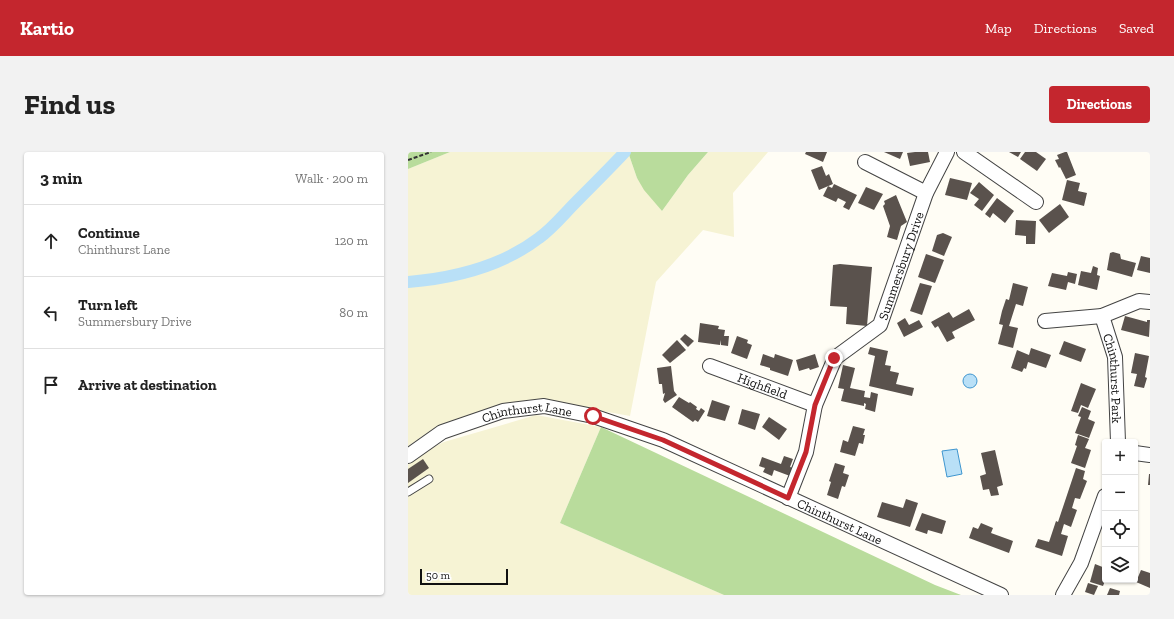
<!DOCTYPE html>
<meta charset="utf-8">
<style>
body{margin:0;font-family:"Zilla Slab",serif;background:#f2f2f2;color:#222}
.controls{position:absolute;right:12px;bottom:12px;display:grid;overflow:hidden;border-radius:4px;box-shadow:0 1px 3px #0004}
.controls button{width:36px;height:36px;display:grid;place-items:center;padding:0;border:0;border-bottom:1px solid #e0e0e0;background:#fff;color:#222;font:20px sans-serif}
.scale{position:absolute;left:12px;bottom:10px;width:88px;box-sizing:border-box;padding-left:4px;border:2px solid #111;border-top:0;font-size:11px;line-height:14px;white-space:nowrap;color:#111;-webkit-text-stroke:3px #fff;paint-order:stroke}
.stop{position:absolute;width:12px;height:12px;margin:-9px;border:3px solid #c4262e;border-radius:50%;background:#fff}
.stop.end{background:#c4262e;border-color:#fff;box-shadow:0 1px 4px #0008}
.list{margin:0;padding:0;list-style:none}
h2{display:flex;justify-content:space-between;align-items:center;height:52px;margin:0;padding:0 16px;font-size:17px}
h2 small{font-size:13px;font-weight:400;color:#767676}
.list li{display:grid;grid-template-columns:26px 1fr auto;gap:12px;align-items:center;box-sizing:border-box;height:72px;padding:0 16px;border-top:1px solid #e0e0e0}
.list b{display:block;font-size:15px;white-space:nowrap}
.list p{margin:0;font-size:13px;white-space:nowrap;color:#767676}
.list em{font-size:13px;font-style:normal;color:#767676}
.icon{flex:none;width:22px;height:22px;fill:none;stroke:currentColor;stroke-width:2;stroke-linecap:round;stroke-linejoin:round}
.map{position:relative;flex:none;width:742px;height:443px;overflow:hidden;border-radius:4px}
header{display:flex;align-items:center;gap:24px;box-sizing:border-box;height:56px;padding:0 20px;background:#c4262e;color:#fff}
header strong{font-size:19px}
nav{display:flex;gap:22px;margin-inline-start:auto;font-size:14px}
.intro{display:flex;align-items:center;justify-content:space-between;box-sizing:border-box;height:96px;padding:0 24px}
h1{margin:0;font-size:28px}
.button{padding:10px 18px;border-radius:4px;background:#c4262e;color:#fff;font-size:14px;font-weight:700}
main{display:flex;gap:24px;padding:0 24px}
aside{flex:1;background:#fff;border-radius:4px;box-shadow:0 1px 3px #0004}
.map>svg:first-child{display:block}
.farmland{fill:#f6f3d4}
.forest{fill:#b9dc9c}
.water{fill:#b9e0f7;stroke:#3f96cf}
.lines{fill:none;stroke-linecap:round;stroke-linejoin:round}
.canal{stroke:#b9e0f7;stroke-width:12}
.building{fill:#5a524d}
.lane-casing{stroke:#444;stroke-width:9}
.street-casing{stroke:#444;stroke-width:16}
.path{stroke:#333;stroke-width:2;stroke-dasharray:4 2;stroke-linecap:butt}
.lane{stroke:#fff;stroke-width:7}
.street{stroke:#fff;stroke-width:14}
.route{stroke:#c4262e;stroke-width:5}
.labels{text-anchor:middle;stroke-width:4;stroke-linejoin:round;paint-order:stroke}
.street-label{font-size:13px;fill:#111;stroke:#fff}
</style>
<header>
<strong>Kartio</strong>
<nav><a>Map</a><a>Directions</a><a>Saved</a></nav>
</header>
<div class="intro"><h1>Find us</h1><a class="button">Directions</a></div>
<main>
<aside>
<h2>3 min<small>Walk · 200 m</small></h2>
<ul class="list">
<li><svg class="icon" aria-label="ahead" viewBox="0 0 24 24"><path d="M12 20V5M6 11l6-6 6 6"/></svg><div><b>Continue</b><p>Chinthurst Lane</p></div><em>120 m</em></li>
<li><svg class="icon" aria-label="left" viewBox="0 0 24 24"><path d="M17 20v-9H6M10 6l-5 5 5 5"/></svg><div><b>Turn left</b><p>Summersbury Drive</p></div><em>80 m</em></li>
<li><svg class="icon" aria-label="arrive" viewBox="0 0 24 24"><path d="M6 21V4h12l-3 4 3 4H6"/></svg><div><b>Arrive at destination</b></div></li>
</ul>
</aside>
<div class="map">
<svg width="742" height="443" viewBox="0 0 742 443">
<rect width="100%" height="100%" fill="#fffdf5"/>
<!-- farmland -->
<g class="farmland">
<path d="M42,0H220L229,26L254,59L280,23L300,0H360L325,41L326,85L295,78L248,130L222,264L139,249L95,252L31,273L0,294V17Z"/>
<path d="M128,263L193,275L152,371L316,443H0V312L15,300L36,290Z"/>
</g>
<!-- forest -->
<g class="forest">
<path d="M0,0H42L0,17Z"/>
<path d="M220,0H300L280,23L254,59L236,38L229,26Z"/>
<path d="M193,275L527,433L553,443H316L152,371Z"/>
</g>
<!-- water -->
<g class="water">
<circle cx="562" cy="229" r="7"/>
<path d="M549,297L554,322L539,325L534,299Z"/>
</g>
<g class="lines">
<!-- canal -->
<path class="canal" d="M0,130C47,126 93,115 131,86C145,76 156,62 168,50C185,33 201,17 217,0"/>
</g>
<!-- building -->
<g class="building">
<path d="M398,0H419L415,10L397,2Z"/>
<path d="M476,0H495L492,7Z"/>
<path d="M507,0H520L522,10L502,14L499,1Z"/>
<path d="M601,0H613L610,5Z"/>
<path d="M617,0H628L638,7L629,19L612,7Z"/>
<path d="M657,0H659L668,23L658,27L652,15L651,16L647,8L651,7L649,3Z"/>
<path d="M414,14L418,24L421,22L425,32L411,38L403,18Z"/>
<path d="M542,26L564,31L559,48L537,43Z"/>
<path d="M659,28L672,31L670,39L679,41L676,54L654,48Z"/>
<path d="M571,30L586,43L574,59L566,53L571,47L562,41Z"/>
<path d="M426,32L449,43L441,58L435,55L438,50L430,46L428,50L415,44L420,34L424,36Z"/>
<path d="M458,35L475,42L466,58L450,51Z"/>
<path d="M488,43L499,70L493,74L489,88L479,85L482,74L475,54L477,52L476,49Z"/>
<path d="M589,46L606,59L597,71L585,61L582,66L577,62Z"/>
<path d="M652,52L661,65L641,81L631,68Z"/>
<path d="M608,68L628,69L627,92H618V84L607,83Z"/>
<path d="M535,81L544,85L536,104L524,99L529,83Z"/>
<path d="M705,100L712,102L713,107L728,111L724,125L699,118L702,101Z"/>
<path d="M518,102L536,108L527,131L510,125Z"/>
<path d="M733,104L742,106V121L729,118Z"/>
<path d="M432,112L464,115L459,174L438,172L439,155L422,154L425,113Z"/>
<path d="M685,114L690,116L689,123L692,124L689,138L670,133L673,119L683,121Z"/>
<path d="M660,120L669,122L667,132L660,130L658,138L640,134L644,121L659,124Z"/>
<path d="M512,131L524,134L514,163L502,159Z"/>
<path d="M605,131L620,135L615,154L608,152L601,174L610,176L605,196L590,192L595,173L591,172L594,159L598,147L601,148Z"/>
<path d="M561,157L567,168L544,180L547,186L539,190L530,174L527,176L523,170L541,160L545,166Z"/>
<path d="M717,164L739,170V168H742L741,185L713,178Z"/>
<path d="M497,166L501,173L511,168L515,175L496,185L489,171Z"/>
<path d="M292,171L311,174L310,177L317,178L316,184H321L320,194L313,193V188L312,193L290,190Z"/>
<path d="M277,182L286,189L280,195L272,187Z"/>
<path d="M329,184L340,188L339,191L344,193L339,207L323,201Z"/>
<path d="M269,188L278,198L262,211L254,203Z"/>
<path d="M656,189L678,197L673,210L651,202Z"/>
<path d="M462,195L480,199L477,213L483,214L482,219L491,221L488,232L506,236L504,244L461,234L467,204L460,202Z"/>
<path d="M623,196L643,203L638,216L620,210L618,217L616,216L614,220L603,216L609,198L621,203Z"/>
<path d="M727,201L741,204L737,225L739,226L736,236L726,234L729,222L723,221Z"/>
<path d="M355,202L366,206L367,202L385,208L380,224L362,218V216L352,213Z"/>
<path d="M407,202L411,215L402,218L401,216L391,219L388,208Z"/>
<path d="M435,213L447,216L442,236L457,239L456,245L462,246L463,240L470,242L467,260L457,257L458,252L456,251V254L433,249L436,237L430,236Z"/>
<path d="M263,214L266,239L269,243L257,251L255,248L257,241L255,242L254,232H251L249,216Z"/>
<path d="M673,231L688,237L680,256L673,253L670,261L663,259Z"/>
<path d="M271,245L281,251L282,250L289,255L288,257L291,259L293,256L297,259L290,270L287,268L285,270L264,255Z"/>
<path d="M304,248L322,254L317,269L299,264Z"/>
<path d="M674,255L683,259L680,267L687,270L681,286L667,281L673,265L670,264Z"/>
<path d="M334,257L352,262L347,278L330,272Z"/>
<path d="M361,265L379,277L371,288L354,275Z"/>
<path d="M445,274L457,277L455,283H457L455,292L451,291L447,304L432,300L435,288L440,290Z"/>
<path d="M670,283L681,287L677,296L683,298L677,316L663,311L669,294L667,293Z"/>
<path d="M587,298L595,333L589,335L591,343L583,344L581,337L575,338L572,324L578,322L573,301Z"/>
<path d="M376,304L385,307L382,315L385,316L382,324L366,318L364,324L355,320L357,316L351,314L354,305L373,312Z"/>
<path d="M15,307L21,316L0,331V317Z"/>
<path d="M427,311L437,314L435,321L441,323L437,335L434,334L430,347L419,343L423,330L421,329Z"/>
<path d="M668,316L677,319L675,327L679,329L672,347L667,346L664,356L669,358L663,375L656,372L653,382L660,384L654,404L627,395L630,387L641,390L648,369L650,370Z"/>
<path d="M741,322H742V333H740Z"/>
<path d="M498,347L510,351L502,375L469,365L474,350L495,356Z"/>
<path d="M514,361L538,369L534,382L520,378L519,382L507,378Z"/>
<path d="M573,371L585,376L583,381L605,389L601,401L561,386L565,375L570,377Z"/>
<path d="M687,412L697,416V429L695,434L682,430Z"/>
<path d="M733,418L742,421V436L728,430Z"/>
<path d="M680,431L690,434L686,443L677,440Z"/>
<path d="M702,436L712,439L711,443H699Z"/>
</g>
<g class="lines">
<defs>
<path id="lane" d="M0,340L21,327"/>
<g id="street">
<path d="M556,0L628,50"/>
<path d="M457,10L518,41"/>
<path id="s1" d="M694,164L707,205L710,290"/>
<path d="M637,169L694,164L731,149L742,150"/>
<path id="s2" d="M302,214L407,253"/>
<path d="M727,301L742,303"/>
<path id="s3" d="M0,304L34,280L95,259L136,254L185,264L255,288L593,443"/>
<path id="s4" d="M380,346L398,300L407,253L427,206L472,173L518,41L539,0"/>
<path d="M655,443L673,411L697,344"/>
</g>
</defs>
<!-- lane casing -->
<use href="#lane" class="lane-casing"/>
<!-- street casing -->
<use href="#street" class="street-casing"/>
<!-- path -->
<path class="path" d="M0,8L23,0"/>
<!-- lane -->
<use href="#lane" class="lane"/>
<!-- street -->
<use href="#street" class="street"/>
</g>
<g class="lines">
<!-- route -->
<path class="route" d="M185,264L255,288L380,346L398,300L407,253L426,206"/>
</g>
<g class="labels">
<!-- street labels -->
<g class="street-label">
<text dy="5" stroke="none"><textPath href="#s4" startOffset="267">Summersbury Drive</textPath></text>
<text dy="5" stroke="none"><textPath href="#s1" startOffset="64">Chinthurst Park</textPath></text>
<text dy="5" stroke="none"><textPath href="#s2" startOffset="56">Highfield</textPath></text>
<text dy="5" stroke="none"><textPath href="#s3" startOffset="130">Chinthurst Lane</textPath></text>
<text dy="5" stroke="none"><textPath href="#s3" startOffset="466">Chinthurst Lane</textPath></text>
</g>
</g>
</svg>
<div class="controls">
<button>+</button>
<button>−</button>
<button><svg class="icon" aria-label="locate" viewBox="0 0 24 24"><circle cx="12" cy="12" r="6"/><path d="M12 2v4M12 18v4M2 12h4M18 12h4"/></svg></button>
<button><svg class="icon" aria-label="layers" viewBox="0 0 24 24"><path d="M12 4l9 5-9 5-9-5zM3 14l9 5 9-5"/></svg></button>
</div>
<div class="scale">50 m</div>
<div class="stop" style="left:185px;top:264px"></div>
<div class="stop end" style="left:426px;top:206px"></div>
</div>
</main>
